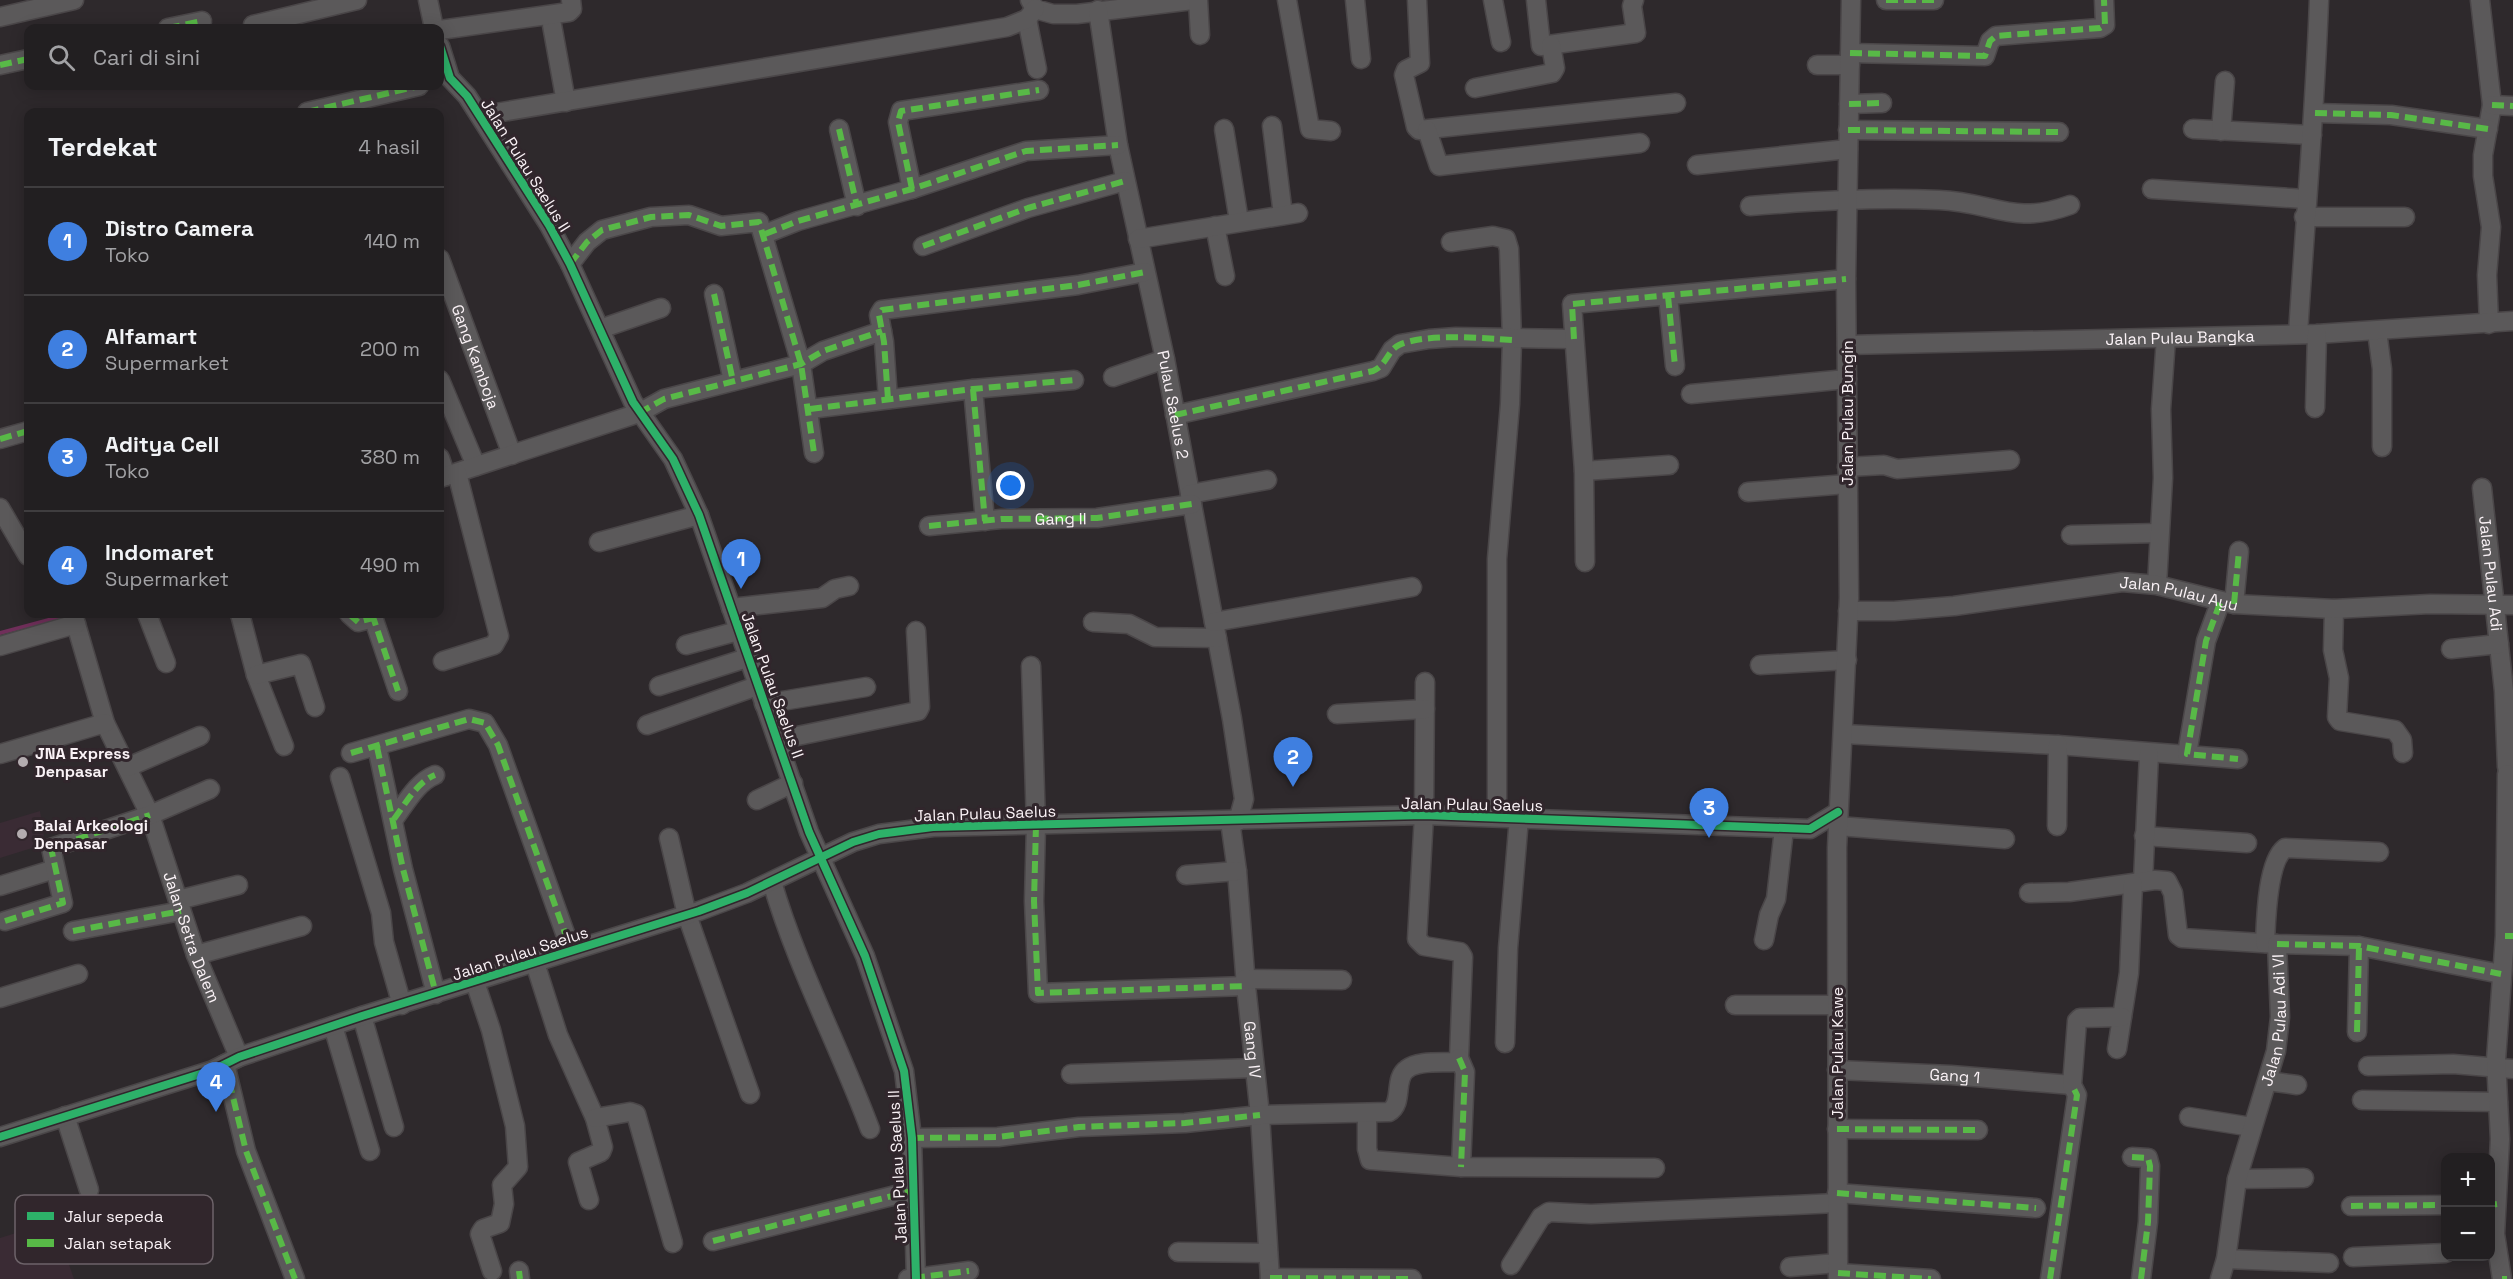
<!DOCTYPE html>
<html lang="id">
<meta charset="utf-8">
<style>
body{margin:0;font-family:"Space Grotesk",sans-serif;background:#2e2c2e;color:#f1f3f6}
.controls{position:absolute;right:18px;bottom:18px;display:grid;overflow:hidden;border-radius:12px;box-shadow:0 3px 15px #0003}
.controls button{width:54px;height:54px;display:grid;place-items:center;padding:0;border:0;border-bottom:2px solid #3f3d3f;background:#221f21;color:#f1f3f6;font:30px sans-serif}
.you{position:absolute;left:1011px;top:486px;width:21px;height:21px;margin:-15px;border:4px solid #fff;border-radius:50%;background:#1a73e8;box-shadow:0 0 0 9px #1a73e833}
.badge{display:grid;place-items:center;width:39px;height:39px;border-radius:50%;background:#b3acaf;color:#fff;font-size:20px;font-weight:700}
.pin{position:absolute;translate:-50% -50px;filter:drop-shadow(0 2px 3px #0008)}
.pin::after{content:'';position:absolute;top:32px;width:21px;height:18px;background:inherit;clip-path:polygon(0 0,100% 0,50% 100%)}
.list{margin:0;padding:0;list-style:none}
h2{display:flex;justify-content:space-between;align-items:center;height:78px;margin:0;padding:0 24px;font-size:26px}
h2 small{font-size:20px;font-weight:400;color:#a2a2a5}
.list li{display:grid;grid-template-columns:39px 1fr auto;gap:18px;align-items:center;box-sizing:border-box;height:108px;padding:0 24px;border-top:2px solid #3f3d3f}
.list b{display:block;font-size:22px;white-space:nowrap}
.list p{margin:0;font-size:20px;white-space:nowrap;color:#a2a2a5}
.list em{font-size:20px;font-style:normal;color:#a2a2a5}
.icon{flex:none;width:33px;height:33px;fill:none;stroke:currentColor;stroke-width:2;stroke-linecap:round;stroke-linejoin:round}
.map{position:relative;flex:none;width:2513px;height:1279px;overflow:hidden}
.search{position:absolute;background:#221f21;box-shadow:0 3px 15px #0003;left:24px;top:24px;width:420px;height:66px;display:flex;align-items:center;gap:15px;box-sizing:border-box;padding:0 21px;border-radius:12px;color:#a2a2a5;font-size:22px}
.panel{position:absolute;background:#221f21;box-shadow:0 3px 15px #0003;left:24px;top:108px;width:420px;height:510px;border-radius:12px}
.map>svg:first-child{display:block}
.built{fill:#3a2b34}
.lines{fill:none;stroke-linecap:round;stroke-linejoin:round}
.stream{stroke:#702f5a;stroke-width:4}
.minor-casing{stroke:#4a4648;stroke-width:21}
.minor{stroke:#5b595a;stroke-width:18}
.quiet{stroke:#58b947;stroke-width:6;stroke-dasharray:12 6;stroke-linecap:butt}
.cycleway-casing{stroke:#31262c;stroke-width:11}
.cycleway{stroke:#2db169;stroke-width:8}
.poi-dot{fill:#b3acaf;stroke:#31262c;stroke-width:2}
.labels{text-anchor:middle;stroke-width:6;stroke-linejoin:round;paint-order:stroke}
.street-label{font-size:16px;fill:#faf2f6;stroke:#31262c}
.poi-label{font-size:16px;font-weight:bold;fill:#faf2f6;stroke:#31262c;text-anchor:start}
.key{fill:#31262c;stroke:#6d6369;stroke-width:1.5}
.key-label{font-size:16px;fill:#faf2f6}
</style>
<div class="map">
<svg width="2513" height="1279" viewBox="0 0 2513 1279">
<rect width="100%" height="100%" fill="#2e292c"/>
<!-- built -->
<g class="built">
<path d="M40,811L45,844L0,858V823Z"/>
<path d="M54,1221L74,1279H0V1238Z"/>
</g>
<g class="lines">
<!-- stream -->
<path class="stream" d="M0,633L60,617L61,614"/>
<defs>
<g id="minor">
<path d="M428,0L434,28"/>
<path d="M1030,0L1035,9L1053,14H1077L1193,0"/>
<path d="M1198,0L1200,35"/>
<path d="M1287,0L1310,129L1331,131"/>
<path d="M1355,0L1361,59"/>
<path d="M1417,0L1420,63L1406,70L1404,75L1416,127L1419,130L1676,103"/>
<path d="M1493,0L1501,42"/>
<path d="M1536,0L1541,46L1636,33L1632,6L1634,0"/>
<path d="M1886,0H1934"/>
<path d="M2480,0L2492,105L2483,155V176L2491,227L2487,275L2489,324"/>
<path id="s1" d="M1098,10L1118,145L1165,359L1232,719L1244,799L1238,821"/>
<path d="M0,17L74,0"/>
<path d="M1027,19L1037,69"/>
<path d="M253,25L357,0"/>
<path d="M552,25L566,102"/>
<path d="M168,28L202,21"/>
<path d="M440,30L569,12L572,9L571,0"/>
<path d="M440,46L450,78L467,96L549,225L570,264L633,402L673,459L699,515L809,832L865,956L904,1071L912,1138L916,1279"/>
<path d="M1850,53L1985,56L1990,41L1996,36L2100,28L2105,25L2104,0"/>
<path d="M0,65L28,59"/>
<path d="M1817,65H1850"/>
<path d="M1475,88L1552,73L1555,68L1551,45"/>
<path d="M1849,104L1882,103"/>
<path d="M2492,105L2513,106"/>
<path d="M307,112L419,86"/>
<path d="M496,113L1007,27L1027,19L1035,9"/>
<path d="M2315,113L2391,115L2488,129"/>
<path d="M1272,126L1283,215"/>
<path d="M839,129L857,206"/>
<path d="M1224,129L1239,221"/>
<path d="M2193,129L2312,135"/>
<path d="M1427,130L1439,166L1640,143"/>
<path d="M1848,130L2059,132"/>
<path d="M2221,131L2225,81"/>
<path d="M1697,165L1848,149"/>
<path d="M912,189L898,122L901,111L1039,90"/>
<path d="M2152,189L2305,199"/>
<path d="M1750,206C1813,201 1876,197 1939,200C1993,202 2013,226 2070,205"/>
<path d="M2304,217H2405"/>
<path d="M1215,226L1225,276"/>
<path d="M765,234L798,221L912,189L1026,151L1118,145"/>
<path d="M1138,239L1298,213"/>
<path d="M1451,242L1493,236L1506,239L1509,249L1512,340L1510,404L1497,559V816"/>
<path d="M923,246L1028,208L1125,181"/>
<path id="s2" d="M440,259L512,455"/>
<path d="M570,264L587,242L602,230L651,217L689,215L721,226L759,222L801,364L814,453"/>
<path d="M714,294L733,381"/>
<path d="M1668,296L1675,366"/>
<path d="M600,329L661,308"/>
<path d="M2377,331L2382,369V447"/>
<path d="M2298,334C2305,222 2315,111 2319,0"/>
<path id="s3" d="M1847,345L2317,334L2513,321"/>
<path d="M1113,377L1165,359"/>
<path d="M440,380L476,466"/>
<path d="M973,389L985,521"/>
<path d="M1691,394L1847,379"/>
<path d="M888,399L884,342L879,315L882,310L1078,285L1145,272"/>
<path d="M2315,408L2317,334"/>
<path d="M810,409L973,389L1074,380"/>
<path d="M1175,415L1373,371L1381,368L1392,350L1400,344L1429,339L1456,337L1574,339"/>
<path d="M0,439L28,431"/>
<path d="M440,458L446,476"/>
<path d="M1847,467L1884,465L1897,469L2010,460"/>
<path d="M1584,471L1669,465"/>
<path d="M440,478L639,413L664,399L801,364L823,351L882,331"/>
<path id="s4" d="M2482,488L2504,691L2507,767"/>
<path d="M1748,492L1847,484"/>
<path d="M1190,494L1267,480"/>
<path d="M0,508L28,556"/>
<path d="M929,526L1001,519L1097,518L1192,504"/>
<path d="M2071,535L2158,533"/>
<path d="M599,542L699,515"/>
<path d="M1585,562L1584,471L1572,304L1846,279"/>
<path d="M2157,585L2163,478L2161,409L2166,338"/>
<path d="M2234,604L2239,551"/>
<path d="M731,608L822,598L835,589L849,586"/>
<path d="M2334,609L2333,650L2339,678L2337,717L2340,721L2395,730L2402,740L2403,753"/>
<path id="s5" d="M1848,611H1894L1954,606L2122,582L2157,585L2234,604L2334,609L2430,604L2513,605"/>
<path id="s6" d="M73,614L105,723L150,815L196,955L239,1057"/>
<path d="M147,614L166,663"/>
<path d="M240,614L256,675L284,746"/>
<path d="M349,614L358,622L373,618"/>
<path d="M372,614L398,691"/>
<path d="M1093,622L1129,624L1155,637L1217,638"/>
<path d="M1214,622L1412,587"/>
<path d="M686,645L738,631"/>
<path d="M0,646L76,624"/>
<path d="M2451,649L2499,644"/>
<path d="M443,661L494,645L499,636L457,473"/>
<path d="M1760,665L1847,660"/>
<path d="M1031,666L1036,825L1034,901L1038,993L1246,986"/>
<path d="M256,675L301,664L315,707"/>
<path d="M1425,682L1424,815L1417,939L1424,946L1460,952L1463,957L1459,1058L1465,1072L1461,1167"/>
<path d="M659,686L747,658"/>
<path d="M764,704L866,687"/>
<path d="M1337,714L1425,709"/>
<path d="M647,725L757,686"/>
<path d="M1843,734L2058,745L2238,759"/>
<path d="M778,740L918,711L920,707L916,631"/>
<path d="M377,747L403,869L436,994"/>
<path d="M351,753L469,719L485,723L498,745L571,950"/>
<path d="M0,754L105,723"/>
<path d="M2187,754L2206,641L2220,603"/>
<path d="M128,767L200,736"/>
<path d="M340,777L381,913L384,942L402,1005"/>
<path d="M757,800L793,783"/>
<path d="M394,819C406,803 417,782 435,775"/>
<path id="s7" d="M1230,821L1237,871L1246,986L1260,1115L1270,1279"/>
<path d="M1838,826L2005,839"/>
<path d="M2057,826L2058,745"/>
<path d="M2144,836L2247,843"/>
<path d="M669,838L687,915L750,1094"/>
<path d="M1186,875L1237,871"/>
<path d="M2143,881L2149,754"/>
<path d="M772,882C797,967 839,1046 870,1129"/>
<path d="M0,886L55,869"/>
<path d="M2029,893L2069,892L2155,880L2167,881L2173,893L2178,935L2182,938L2277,944L2359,946L2501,974"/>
<path d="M178,900L238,885"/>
<path d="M5,921L63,903L51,848L150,815L210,789"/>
<path d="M73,931L181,911"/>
<path d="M1764,940L1769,915L1776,899L1784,829"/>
<path d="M2265,943C2266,920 2267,862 2285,848L2379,852"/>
<path d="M196,955L302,926"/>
<path d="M535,963L558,1035L595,1118L603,1147L601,1152L578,1162L589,1200"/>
<path d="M1245,979L1342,980"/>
<path d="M475,982L491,1030L515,1126L518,1167L502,1185L504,1204L500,1223L483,1229L480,1234L492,1271"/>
<path d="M0,998L78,974"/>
<path d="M1735,1005H1837"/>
<path d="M362,1016L394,1127"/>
<path d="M333,1026L370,1151"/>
<path d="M2357,1032L2359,946"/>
<path d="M1505,1043L1508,948L1519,818"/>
<path d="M2117,1049L2129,973L2133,884"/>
<path d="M225,1064L246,1151L295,1279"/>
<path d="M2368,1066L2453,1064L2513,1069"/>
<path id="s8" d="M1837,1070L1951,1075L2072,1085"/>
<path d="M1071,1074L1254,1068"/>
<path d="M2268,1081L2297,1085"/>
<path d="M2362,1100L2498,1102"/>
<path d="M1367,1113V1149L1370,1160L1461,1167L1655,1168"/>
<path d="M65,1116L89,1190"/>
<path d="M2189,1117L2252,1127"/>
<path d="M595,1118L630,1112L636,1114L673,1243"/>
<path d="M1837,1129L1978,1130"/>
<path d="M0,1137L213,1070L239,1057L362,1016L699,911L747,893L853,842L879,834L933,827L1424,815L1810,829L1838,812"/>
<path d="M912,1138L998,1137L1079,1127L1185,1123L1260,1115L1389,1112C1404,1104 1393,1078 1407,1069C1418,1060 1441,1063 1455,1062L1459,1058"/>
<path d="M2132,1157L2148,1158L2150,1166L2148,1222L2141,1279"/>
<path d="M2237,1179L2304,1178"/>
<path d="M1837,1193L2036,1208"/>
<path d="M2351,1206L2446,1205"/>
<path d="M713,1241L912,1191"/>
<path d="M1178,1252L1268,1253"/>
<path d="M2353,1257L2446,1253"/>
<path d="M2226,1259L2329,1263"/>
<path d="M1511,1265L1541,1217L1549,1212L1591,1214L1837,1203"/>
<path d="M1790,1267L1837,1263"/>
<path d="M519,1271L520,1279"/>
<path d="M1838,1273L1931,1279"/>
<path d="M1270,1278L1412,1279"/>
<path d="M908,1279L969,1271"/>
<path d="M1838,1279L1837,848L1849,598L1846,279L1851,0"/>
<path d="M2050,1279L2077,1095L2072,1085L2077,1021L2080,1018L2122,1017"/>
<path id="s9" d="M2220,1279L2226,1259L2237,1179L2276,1051L2280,1017L2277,944"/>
<path d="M2502,1279L2495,1234L2500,1139L2496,1060L2505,936L2507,774"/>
</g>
</defs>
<!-- minor casing -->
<use href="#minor" class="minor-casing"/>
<!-- minor -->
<use href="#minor" class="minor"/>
<!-- quiet -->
<g class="quiet">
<path d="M1886,0H1934"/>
<path d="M168,28L202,21"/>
<path d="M1850,53L1985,56L1990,41L1996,36L2100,28L2105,25L2104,0"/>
<path d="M0,65L28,59"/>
<path d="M1849,104L1882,103"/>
<path d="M2492,105L2513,106"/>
<path d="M307,112L419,86"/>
<path d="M2315,113L2391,115L2488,129"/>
<path d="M839,129L857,206"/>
<path d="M1848,130L2059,132"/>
<path d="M912,189L898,122L901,111L1039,90"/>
<path d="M765,234L798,221L912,189L1026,151L1118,145"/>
<path d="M923,246L1028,208L1125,181"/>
<path d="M570,264L587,242L602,230L651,217L689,215L721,226L759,222L801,364L814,453"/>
<path d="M714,294L733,381"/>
<path d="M1668,296L1675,366"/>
<path d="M1574,339L1572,304L1846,279"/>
<path d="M973,389L985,521"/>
<path d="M888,399L884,342L879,315L882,310L1078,285L1145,272"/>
<path d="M810,409L973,389L1074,380"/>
<path d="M639,413L664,399L801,364L823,351L882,331"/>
<path d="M1175,415L1373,371C1387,365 1387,351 1399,345C1425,333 1484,338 1512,340"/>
<path d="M0,439L28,431"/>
<path id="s10" d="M929,526L1001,519L1097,518L1192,504"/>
<path d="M2220,603L2206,641L2187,754L2238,759"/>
<path d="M2234,604L2239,551"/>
<path d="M349,614L358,622L373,618"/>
<path d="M372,614L398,691"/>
<path d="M377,747L403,869L436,994"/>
<path d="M351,753L469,719L485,723L498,745L571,950"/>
<path d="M394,819C406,803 417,782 435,775"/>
<path d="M1036,825L1034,901L1038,993L1246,986"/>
<path d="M5,921L63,903L51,848L150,815"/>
<path d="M73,931L181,911"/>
<path d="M2505,936H2513"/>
<path d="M2277,944L2359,946L2501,974"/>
<path d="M2357,1032L2359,946"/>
<path d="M1459,1058L1465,1072L1461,1167"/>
<path d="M225,1064L246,1151L295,1279"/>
<path d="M1837,1129L1978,1130"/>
<path d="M912,1138L998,1137L1079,1127L1185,1123L1260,1115"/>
<path d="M2132,1157L2148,1158L2150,1166L2148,1222L2141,1279"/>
<path d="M1837,1193L2036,1208"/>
<path d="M2490,1205L2497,1204"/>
<path d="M2351,1206L2446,1205"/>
<path d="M713,1241L912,1191"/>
<path d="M519,1271L520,1279"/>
<path d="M1838,1273L1931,1279"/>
<path d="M913,1278L969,1271"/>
<path d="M1270,1278L1412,1279"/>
<path d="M2050,1279L2077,1095L2072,1085"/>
<path d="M2502,1279H2507"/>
</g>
<defs>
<g id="cycleway">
<path d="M440,46L450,78L467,96L549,225L570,264L633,402L673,459L699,515L809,832L865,956L904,1071L912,1138L916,1279"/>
<path d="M0,1137L213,1070L239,1057L362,1016L699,911L747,893L853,842L879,834L933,827L1424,815L1810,829L1838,812"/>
</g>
</defs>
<!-- cycleway casing -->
<use href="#cycleway" class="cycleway-casing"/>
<!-- cycleway -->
<use href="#cycleway" class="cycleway"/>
</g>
<!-- markers -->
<g class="poi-dot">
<circle cx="23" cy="762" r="6"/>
<circle cx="22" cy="834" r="6"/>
</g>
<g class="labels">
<!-- street labels -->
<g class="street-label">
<text transform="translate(526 165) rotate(58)" y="6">Jalan Pulau Saelus II</text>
<text dy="6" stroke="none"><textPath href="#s3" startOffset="333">Jalan Pulau Bangka</textPath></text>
<text dy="6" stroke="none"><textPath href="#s2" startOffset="104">Gang Kamboja</textPath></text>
<text dy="6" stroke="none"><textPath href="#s1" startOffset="402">Pulau Saelus 2</textPath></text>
<text transform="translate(1847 413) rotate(-90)" y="6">Jalan Pulau Bungin</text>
<text dy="6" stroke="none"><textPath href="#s10" startOffset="132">Gang II</textPath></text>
<text dy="6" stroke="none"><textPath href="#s4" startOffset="86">Jalan Pulau Adi</textPath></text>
<text dy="6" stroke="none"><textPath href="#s5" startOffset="334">Jalan Pulau Ayu</textPath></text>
<text transform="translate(773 685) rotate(70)" y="6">Jalan Pulau Saelus II</text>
<text transform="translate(1472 804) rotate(1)" y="6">Jalan Pulau Saelus</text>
<text transform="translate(985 813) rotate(-2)" y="6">Jalan Pulau Saelus</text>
<text dy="6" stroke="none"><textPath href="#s6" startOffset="345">Jalan Setra Dalem</textPath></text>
<text transform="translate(520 953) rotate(-18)" y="6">Jalan Pulau Saelus</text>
<text dy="6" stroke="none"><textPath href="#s9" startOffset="266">Jalan Pulau Adi VI</textPath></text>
<text dy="6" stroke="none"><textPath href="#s7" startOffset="230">Gang IV</textPath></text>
<text transform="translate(1837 1053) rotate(-90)" y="6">Jalan Pulau Kawe</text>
<text dy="6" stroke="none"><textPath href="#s8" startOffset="118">Gang 1</textPath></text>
<text transform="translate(897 1167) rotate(-93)" y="6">Jalan Pulau Saelus II</text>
</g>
<!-- poi labels -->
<g class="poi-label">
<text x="35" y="759">JNA Express<tspan x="35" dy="18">Denpasar</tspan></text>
<text x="34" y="831">Balai Arkeologi<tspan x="34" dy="18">Denpasar</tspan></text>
</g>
</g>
<!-- legend -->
<rect x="15" y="1195" width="198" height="69" rx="9" class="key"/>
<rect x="27" y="1212" width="27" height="8" fill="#2db169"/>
<rect x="27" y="1239" width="27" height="8" fill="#58b947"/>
<g class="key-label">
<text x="64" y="1222">Jalur sepeda</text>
<text x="64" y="1249">Jalan setapak</text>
</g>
</svg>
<div class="controls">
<button>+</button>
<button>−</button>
</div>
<div class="you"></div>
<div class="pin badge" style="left:741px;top:589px;background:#3f7fe0">1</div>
<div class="pin badge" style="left:1293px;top:787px;background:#3f7fe0">2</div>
<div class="pin badge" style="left:1709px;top:838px;background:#3f7fe0">3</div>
<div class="pin badge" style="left:216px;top:1112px;background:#3f7fe0">4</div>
<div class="search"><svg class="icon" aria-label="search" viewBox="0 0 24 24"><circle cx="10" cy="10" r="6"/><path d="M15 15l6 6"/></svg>Cari di sini</div>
<section class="panel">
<h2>Terdekat<small>4 hasil</small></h2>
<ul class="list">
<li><span class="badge" style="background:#3f7fe0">1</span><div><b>Distro Camera</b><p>Toko</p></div><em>140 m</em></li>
<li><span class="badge" style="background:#3f7fe0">2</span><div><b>Alfamart</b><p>Supermarket</p></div><em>200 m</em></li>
<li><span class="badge" style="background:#3f7fe0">3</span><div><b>Aditya Cell</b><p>Toko</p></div><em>380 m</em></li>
<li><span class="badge" style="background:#3f7fe0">4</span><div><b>Indomaret</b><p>Supermarket</p></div><em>490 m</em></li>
</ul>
</section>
</div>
